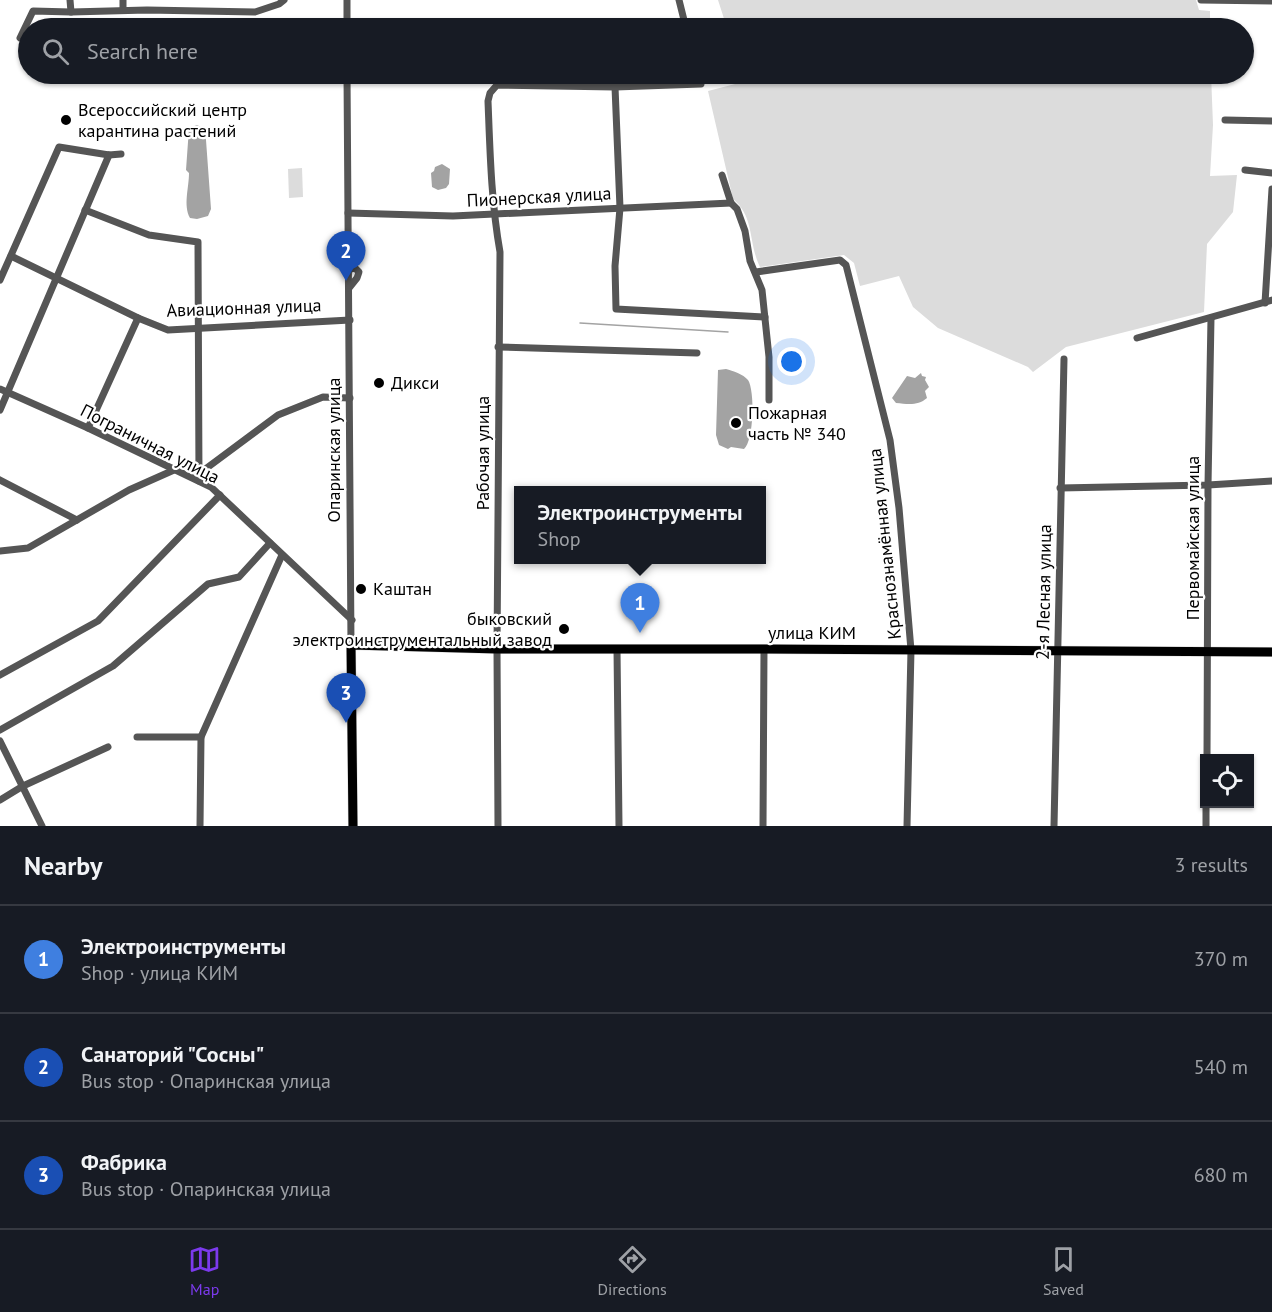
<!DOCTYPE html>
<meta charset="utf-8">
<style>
body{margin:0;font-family:"PT Sans",sans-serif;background:#242831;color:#f1f3f6}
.controls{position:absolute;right:18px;bottom:18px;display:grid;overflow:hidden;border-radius:0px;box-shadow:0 2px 4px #0004}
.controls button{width:54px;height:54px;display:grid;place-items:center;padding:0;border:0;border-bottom:2px solid #363941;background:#171b24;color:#f1f3f6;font:30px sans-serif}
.you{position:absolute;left:792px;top:362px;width:21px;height:21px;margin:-15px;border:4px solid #fff;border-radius:50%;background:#1a73e8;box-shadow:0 0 0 9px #1a73e833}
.badge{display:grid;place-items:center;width:39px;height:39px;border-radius:50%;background:#7c3aed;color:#fff;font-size:20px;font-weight:700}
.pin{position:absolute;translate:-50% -50px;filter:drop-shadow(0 2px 3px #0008)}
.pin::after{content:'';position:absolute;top:32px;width:21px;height:18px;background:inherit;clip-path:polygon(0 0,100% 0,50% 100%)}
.popup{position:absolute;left:514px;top:486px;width:252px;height:78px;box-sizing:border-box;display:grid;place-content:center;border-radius:0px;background:#171b24;filter:drop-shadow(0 2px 4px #0005);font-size:20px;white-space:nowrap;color:#9ea1a6}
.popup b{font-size:22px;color:#f1f3f6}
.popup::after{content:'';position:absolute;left:50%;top:100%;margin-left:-12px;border:12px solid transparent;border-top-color:#171b24}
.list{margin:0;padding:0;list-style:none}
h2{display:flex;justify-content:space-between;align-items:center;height:78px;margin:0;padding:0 24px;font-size:26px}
h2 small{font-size:20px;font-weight:400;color:#9ea1a6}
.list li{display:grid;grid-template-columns:39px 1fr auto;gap:18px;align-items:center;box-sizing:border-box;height:108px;padding:0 24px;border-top:2px solid #363941}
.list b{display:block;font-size:22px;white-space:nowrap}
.list p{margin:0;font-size:20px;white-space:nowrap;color:#9ea1a6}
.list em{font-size:20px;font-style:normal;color:#9ea1a6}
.icon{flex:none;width:33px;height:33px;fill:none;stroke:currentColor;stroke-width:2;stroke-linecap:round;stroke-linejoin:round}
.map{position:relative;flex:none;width:1272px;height:826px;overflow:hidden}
.search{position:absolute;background:#171b24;box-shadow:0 2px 4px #0004;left:18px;right:18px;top:18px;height:66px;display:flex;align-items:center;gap:15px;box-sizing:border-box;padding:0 21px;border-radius:33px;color:#9ea1a6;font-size:22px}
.sheet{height:402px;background:#171b24}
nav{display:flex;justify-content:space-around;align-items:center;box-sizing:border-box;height:84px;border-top:2px solid #363941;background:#171b24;font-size:16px;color:#9ea1a6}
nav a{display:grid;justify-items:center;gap:3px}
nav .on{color:#7c3aed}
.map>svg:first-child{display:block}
.green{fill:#dcdcdc}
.water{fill:#a3a3a3}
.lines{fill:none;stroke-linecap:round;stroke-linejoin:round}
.stream{stroke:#a3a3a3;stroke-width:1.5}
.major-casing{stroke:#dbdbdb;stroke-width:10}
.minor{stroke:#555;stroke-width:7}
.major{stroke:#000;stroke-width:9}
.poi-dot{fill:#000;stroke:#fff;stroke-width:2}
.labels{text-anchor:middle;stroke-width:4.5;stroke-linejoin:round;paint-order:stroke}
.poi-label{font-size:18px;fill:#000;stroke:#fff;text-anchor:start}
.street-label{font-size:18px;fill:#000;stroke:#fff}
</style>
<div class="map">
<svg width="1272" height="826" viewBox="0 0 1272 826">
<rect width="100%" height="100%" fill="#fff"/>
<!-- green -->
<g class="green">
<path d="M718,0H1196L1199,10L1210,11V28H727Z"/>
<path d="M741,74H1211L1213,125L1210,176L1237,175L1233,212L1207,244L1204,312L1066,347L1033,372L1028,367L938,328L913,307L899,276L860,286L854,263L844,255L760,267C748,243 755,217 733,199L708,91L743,82Z"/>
<path d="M302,168L303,197L289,198L288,169Z"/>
</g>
<!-- water -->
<g class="water">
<path d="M197,125L203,128L206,140L211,209L208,216L197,219L190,218C183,205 189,188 189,173L186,170L189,128Z"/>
<path d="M442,164L450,169L449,184L446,188L438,190L432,187L431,173L434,171L435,167Z"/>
<path d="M726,369C733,371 743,374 748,380C755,390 754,441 744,449L731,447L728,449L719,445L716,435L718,370Z"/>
<path d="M921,373L922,376L926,377L925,380L929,387L925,391L927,398C918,406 908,404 896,403L892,398L907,376L915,378Z"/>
</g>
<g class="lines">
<!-- stream -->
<path class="stream" d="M580,323L728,332"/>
<defs>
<path id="major" d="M353,826L351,645L497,649H764L1272,652"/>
</defs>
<!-- major casing -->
<use href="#major" class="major-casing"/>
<!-- minor -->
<g class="minor">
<path d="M70,0L71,12"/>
<path d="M347,0V28"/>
<path d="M679,0L686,28"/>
<path d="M1201,0L1272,1"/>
<path d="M123,10V0"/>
<path d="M20,38L33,11L71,12L147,10L255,12L279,4L284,0"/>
<path d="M347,74L351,645"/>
<path d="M615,87L620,208L615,266L616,309L765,317"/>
<path d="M1225,120L1272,121"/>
<path d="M1245,170L1272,173"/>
<path d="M722,175L731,203L737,209L745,231L750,261L762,290L769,357V400"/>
<path d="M85,210L149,235L198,242L199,481"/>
<path d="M348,213L453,216L731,203"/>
<path d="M11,256L138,318L168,330L350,320"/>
<path d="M348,270L355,268L359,272L357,278L349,288"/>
<path d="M756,272L840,260L846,265L890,440L899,508L911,650L907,826"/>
<path d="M0,280L59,147L109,155L121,154"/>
<path d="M1265,303L1272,189"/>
<path d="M1137,338L1272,300"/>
<path d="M498,347L697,353"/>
<path d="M0,389L88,428L211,487L352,620"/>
<path d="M0,410L109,155"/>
<path d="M88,428L138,318"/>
<path d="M200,473L278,415L323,397L350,398"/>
<path d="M0,480L77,520"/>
<path d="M1060,488L1208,485L1272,481"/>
<path d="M0,551L28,548L129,490L174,470"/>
<path d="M617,649L619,826"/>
<path d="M0,675L98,621L220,495"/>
<path d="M0,730L113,666L208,584L239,577L270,543"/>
<path d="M137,737H201"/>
<path d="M0,741L42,826"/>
<path d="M1207,758L1208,485L1211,318"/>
<path d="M0,800L23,786L108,747"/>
<path d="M200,826L201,737L282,555"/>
<path d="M498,826L497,649L500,252C491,201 490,151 488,101L490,93L497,85L615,87L701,84L698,74"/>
<path d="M763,826L764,649"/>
<path d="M1054,826L1064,359"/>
<path d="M1206,826V804"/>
</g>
<!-- major -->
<use href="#major" class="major"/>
</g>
<!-- markers -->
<g class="poi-dot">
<circle cx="66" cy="120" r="6"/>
<circle cx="379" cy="383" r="6"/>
<circle cx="736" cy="423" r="6"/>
<circle cx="361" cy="589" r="6"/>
<circle cx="564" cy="629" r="6"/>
</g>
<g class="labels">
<!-- poi labels -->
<g class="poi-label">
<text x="78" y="116">Всероссийский центр<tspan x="78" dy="21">карантина растений</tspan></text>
<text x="391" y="389">Дикси</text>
<text x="748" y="419">Пожарная<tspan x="748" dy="21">часть № 340</tspan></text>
<text x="373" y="595">Каштан</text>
<text x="552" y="625" text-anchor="end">быковский<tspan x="552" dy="21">электроинструментальный завод</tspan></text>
</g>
<!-- street labels -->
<g class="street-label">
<text transform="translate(539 197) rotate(-3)" y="6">Пионерская улица</text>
<text transform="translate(244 308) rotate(-2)" y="6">Авиационная улица</text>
<text transform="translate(150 444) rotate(27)" y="6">Пограничная улица</text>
<text transform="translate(334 450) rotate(-90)" y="6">Опаринская улица</text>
<text transform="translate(483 453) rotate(-90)" y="6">Рабочая улица</text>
<text transform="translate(1193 538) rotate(-90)" y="6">Первомайская улица</text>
<text transform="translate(885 544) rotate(-96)" y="6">Краснознамённая улица</text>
<text transform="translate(1044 592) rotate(-89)" y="6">2-я Лесная улица</text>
<text x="812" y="639">улица КИМ</text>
</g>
</g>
</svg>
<div class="controls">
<button><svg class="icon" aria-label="locate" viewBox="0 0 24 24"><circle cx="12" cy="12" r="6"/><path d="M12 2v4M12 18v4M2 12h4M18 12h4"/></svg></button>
</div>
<div class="you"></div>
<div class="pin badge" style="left:640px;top:633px;background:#3f7fe0">1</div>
<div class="popup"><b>Электроинструменты</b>Shop</div>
<div class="pin badge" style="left:346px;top:281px;background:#1a4fb4">2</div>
<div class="pin badge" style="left:346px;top:723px;background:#1a4fb4">3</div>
<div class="search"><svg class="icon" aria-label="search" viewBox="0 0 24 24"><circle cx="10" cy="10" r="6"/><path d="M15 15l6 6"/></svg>Search here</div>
</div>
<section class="sheet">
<h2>Nearby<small>3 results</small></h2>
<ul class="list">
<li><span class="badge" style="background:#3f7fe0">1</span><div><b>Электроинструменты</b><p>Shop · улица КИМ</p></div><em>370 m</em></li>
<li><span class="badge" style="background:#1a4fb4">2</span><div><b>Санаторий &quot;Сосны&quot;</b><p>Bus stop · Опаринская улица</p></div><em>540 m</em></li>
<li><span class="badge" style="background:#1a4fb4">3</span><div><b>Фабрика</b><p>Bus stop · Опаринская улица</p></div><em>680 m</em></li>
</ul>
</section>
<nav>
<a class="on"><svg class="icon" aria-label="map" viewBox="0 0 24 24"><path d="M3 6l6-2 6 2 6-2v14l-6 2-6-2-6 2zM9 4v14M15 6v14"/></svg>Map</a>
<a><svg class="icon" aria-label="directions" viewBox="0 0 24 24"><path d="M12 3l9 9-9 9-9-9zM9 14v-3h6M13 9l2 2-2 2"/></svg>Directions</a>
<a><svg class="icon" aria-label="saved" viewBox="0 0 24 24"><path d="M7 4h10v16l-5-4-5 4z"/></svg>Saved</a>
</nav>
